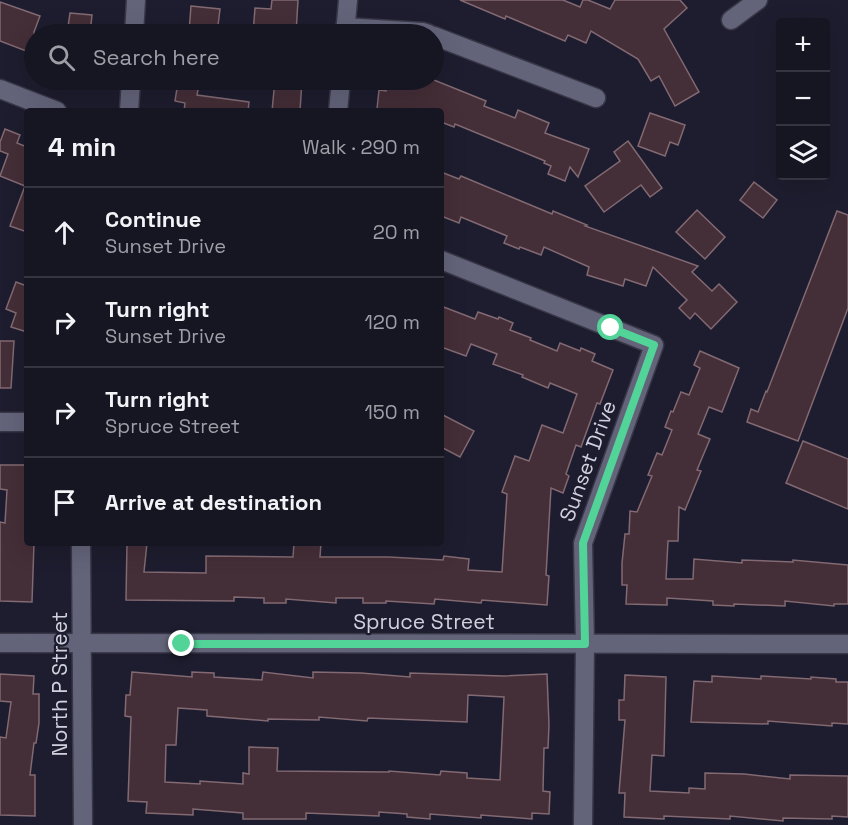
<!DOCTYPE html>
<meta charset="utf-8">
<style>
body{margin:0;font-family:"Space Grotesk",sans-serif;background:#232330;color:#f1f3f6}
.controls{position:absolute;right:18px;top:18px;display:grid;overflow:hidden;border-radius:6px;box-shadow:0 6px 24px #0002}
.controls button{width:54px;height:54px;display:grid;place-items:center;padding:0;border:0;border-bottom:2px solid #353541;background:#161623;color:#f1f3f6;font:30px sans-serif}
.stop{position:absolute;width:18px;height:18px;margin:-14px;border:4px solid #52d397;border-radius:50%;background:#fff}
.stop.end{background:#52d397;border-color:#fff;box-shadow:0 2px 6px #0008}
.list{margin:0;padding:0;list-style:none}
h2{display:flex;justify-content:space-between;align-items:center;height:78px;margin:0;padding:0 24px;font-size:26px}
h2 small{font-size:20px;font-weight:400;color:#9e9fa6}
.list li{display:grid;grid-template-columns:39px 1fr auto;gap:18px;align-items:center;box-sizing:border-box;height:90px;padding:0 24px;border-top:2px solid #353541}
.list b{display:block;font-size:22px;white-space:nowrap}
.list p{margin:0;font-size:20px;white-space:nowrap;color:#9e9fa6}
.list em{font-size:20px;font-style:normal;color:#9e9fa6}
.icon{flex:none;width:33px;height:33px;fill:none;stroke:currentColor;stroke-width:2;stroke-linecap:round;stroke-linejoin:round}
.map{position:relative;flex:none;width:848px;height:825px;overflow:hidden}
.search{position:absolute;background:#161623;box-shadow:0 6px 24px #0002;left:24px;top:24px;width:420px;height:66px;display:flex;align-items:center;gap:15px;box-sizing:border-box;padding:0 21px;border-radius:33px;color:#9e9fa6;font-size:22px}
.panel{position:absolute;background:#161623;box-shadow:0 6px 24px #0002;left:24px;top:108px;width:420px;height:438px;border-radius:6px}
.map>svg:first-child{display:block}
.building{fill:#442e37;stroke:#826972;stroke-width:1.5;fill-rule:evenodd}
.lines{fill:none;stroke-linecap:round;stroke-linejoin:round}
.minor-casing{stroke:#373747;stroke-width:21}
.minor{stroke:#63637a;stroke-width:18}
.route{stroke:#52d397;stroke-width:8}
.labels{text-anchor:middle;stroke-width:4.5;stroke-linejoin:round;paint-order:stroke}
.street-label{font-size:21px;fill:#d0d1de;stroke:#1d1d2f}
</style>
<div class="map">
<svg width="848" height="825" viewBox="0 0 848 825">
<rect width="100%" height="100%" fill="#1d1d2f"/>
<!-- building -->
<g class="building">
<path d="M272,0H298L296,34H253L255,8L271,9Z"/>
<path d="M460,0H563L580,7L583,0H588L610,9L615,0H680L687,8L664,29L699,92L675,106L659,76L651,81L638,59L591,31L586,43L568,35L565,41L506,16L505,19Z"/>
<path d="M0,2L40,16L34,32V54L0,41Z"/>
<path d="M191,6L220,9L217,34L189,32Z"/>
<path d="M70,13L92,15L90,34H67Z"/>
<path d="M275,80H302L300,111H272Z"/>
<path d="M387,80H434L486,101L484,106L515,118L518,110L549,123L545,133L589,149L578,177L570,167L565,181L548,174L551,166L544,163L545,161L455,124L454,127L441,122V111L377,109L379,90L386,91Z"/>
<path d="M178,82L199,85L197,95L249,102L248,111H184L185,103L175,101Z"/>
<path d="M650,113L685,125L678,145L670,142L665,156L638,146Z"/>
<path d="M5,129L20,135L17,143L27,147V232L10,226L25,186L0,176L8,154L0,151V142Z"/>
<path d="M628,141L662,188L650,197L641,185L604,212L585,186L620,161L614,152Z"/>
<path d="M441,172L459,179L461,176L552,214L553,211L587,225L585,226L698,266L692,272L712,291L719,284L737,302L711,329L695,313L690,319L679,308L687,300L653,267L646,286L625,279L623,286L587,275L589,267L544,247L541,255L520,247L519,249L504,243L507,236L461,217L459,223L441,216Z"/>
<path d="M754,182L777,200L763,218L740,200Z"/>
<path d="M697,210L725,237L705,259L676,232Z"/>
<path d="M837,211L848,215V308L798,441L747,422L751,409L758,412L766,391L767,392Z"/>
<path d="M16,282L27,286V332L11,327L16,313L6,309Z"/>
<path d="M441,306L475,319L478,312L498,319L499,317L513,323L510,330L531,338L530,340L557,351L560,343L580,351L581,348L595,354L592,361L613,370L600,404L597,403L581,447L576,445L566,474L569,476L563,493L551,488L546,575L549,576L547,605L482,600L481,603L435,599L434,604L386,601V603H363V598H336V603L286,599V603H264V598L234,597V601L126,600L127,543H147L144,572L206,573V556L293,557L294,543H321L320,557H389L443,560L444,556L469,559L468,570L502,572L507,494L502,492L515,456L529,461L542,425L563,433L577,394L550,383L548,388L522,377L523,375L493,364L497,354L471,344L466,356L441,347Z"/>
<path d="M0,341H14L11,388H0Z"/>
<path d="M700,351L739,368L722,412L709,407L698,434L710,439L697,470L701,471L685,510L679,507L678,541H668L666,579H693L694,559L742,563V560L793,562V560L848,565V604H834V606L785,601V606L734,604V606L713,605V601L667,598V605L626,604L627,585H622V563L625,534H629L630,511L637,512L652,476L648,475L657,453L662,455L672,430L665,427L671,411L673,412L681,392L689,395L700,368L694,365Z"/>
<path d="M441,414L474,431L460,457L441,447Z"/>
<path d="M803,441L848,459V509L786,483Z"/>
<path d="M0,465H27V543H34L32,602L0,601V522L5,523L7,490L0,489Z"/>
<path d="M132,672L192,677V672L214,673V677L262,680L263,672L313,678V672L361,673L410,677V673L503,676L547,674L549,725L548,748H544L543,791L550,792L549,814L532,813V819L481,815V818L430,814V819L407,817V814L379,812V816L306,813V819H243V813L193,809V815L146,813L147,802L128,801L131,717L125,716L126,695H130ZM468,695L504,697L500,780L467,778V773L441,771L440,775L389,771V772L277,771L278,748L249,747V774L243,773V784L200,781V784L165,782L166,745H176L178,708L207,710V716L268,721V719L319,720V717L367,721L368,718L467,722Z"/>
<path d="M0,674L34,676L33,694H39V723L36,743H34L30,775H35V816L0,815V737L6,738L11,702L0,701Z"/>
<path d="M625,675L666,677L664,756L652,755L650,791L689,793V788L705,789V773L744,774L790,779V775L848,776V817L832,816V819L783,818V821L730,816V819L664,816V819L624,817L625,793H619L625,720H619V700H624Z"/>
<path d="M712,676L761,679V676L811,679V677L836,679V682H848V724L832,723V726L768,721V724L691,722L694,681L712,682Z"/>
</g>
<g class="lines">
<defs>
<g id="minor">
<path d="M731,20L758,0"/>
<path d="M345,27L423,32L429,34"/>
<path d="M134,34L136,0"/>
<path d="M345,34L348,0"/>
<path d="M434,36L596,98"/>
<path d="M0,89L57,111"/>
<path d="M129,111L131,80"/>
<path d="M338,111L341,80"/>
<path d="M441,260L654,345L583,543L585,644L583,825"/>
<path d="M0,422H27"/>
<path d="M81,543L83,825"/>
<path d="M0,643L848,644"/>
</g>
</defs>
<!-- minor casing -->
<use href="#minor" class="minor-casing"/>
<!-- minor -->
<use href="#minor" class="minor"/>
</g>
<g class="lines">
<!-- route -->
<path class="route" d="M182,644H585L583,543L654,345L611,328"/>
</g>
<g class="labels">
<!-- street labels -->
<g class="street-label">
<text transform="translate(588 461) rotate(-70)" y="7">Sunset Drive</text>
<text x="424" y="629">Spruce Street</text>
<text transform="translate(60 684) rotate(-90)" y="7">North P Street</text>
</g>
</g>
</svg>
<div class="controls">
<button>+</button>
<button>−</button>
<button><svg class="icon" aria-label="layers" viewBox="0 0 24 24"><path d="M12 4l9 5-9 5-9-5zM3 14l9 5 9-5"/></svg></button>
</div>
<div class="stop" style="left:611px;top:328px"></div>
<div class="stop end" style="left:182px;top:644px"></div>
<div class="search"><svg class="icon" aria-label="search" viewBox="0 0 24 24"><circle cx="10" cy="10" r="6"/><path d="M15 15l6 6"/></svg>Search here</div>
<section class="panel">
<h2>4 min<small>Walk · 290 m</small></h2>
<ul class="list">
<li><svg class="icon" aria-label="ahead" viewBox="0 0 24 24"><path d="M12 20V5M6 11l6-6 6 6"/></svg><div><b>Continue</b><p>Sunset Drive</p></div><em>20 m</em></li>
<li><svg class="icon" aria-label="right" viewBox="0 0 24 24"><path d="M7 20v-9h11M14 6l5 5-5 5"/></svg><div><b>Turn right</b><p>Sunset Drive</p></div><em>120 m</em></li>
<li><svg class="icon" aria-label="right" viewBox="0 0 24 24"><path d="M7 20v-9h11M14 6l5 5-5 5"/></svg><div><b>Turn right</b><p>Spruce Street</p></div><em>150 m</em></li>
<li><svg class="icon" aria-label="arrive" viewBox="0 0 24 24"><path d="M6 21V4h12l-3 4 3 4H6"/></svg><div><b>Arrive at destination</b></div></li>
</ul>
</section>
</div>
